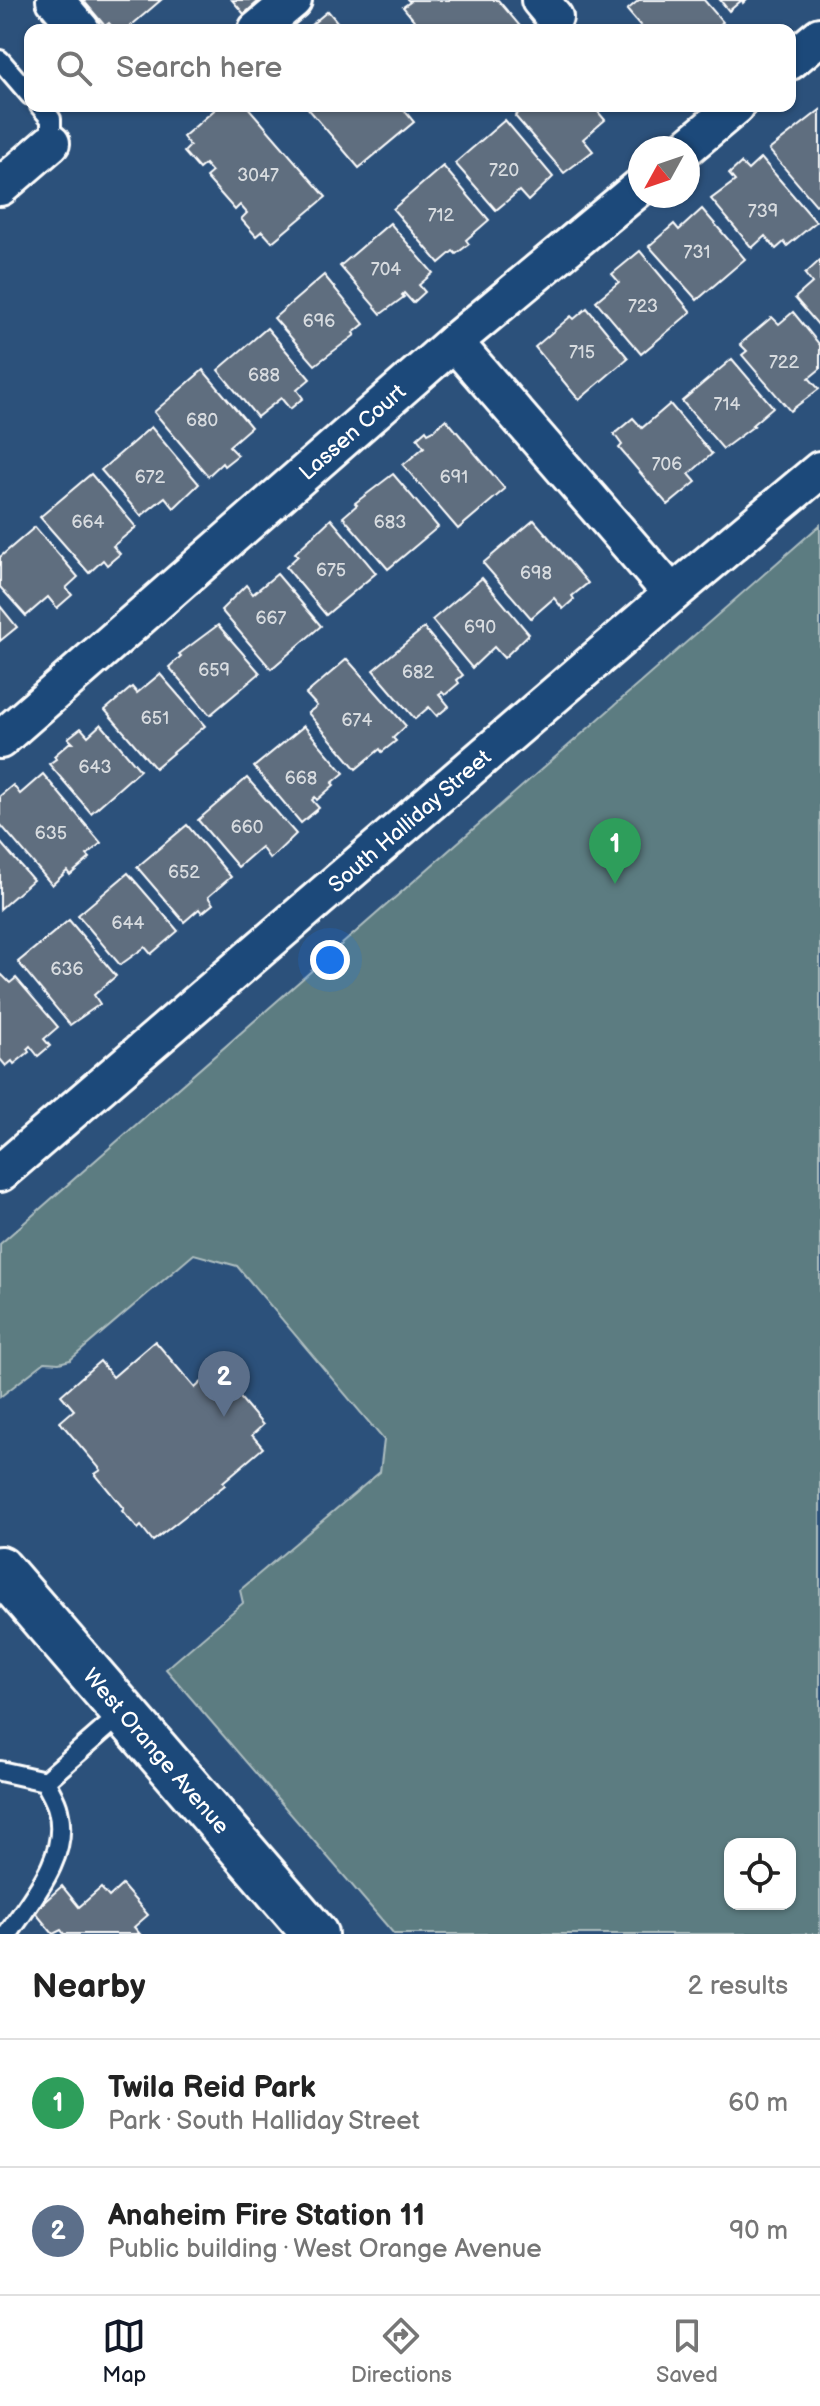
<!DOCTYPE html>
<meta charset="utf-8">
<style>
body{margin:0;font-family:"Balsamiq Sans",sans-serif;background:#f6f6f6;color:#222}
.controls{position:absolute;right:24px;bottom:24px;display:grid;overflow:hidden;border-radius:16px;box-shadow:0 2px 6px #0004}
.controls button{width:72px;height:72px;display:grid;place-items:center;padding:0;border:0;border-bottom:2px solid #e0e0e0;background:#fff;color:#222;font:40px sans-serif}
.compass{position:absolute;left:628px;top:136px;width:72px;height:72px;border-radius:50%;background:#fff;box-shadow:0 2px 6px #0004;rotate:230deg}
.you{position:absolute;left:330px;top:960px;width:28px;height:28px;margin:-20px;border:6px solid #fff;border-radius:50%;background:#1a73e8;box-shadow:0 0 0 12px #1a73e833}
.badge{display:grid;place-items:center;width:52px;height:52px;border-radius:50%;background:#111827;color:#fff;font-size:26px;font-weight:700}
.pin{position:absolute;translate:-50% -66px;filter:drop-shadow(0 2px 4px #0008)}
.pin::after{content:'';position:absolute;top:42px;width:28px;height:24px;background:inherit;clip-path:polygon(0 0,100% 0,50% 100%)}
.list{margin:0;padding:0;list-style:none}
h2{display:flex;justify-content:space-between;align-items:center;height:104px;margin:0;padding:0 32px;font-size:34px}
h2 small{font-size:26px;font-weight:400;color:#767676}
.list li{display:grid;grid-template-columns:52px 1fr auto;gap:24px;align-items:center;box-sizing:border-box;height:128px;padding:0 32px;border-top:2px solid #e0e0e0}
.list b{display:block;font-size:30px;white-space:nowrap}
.list p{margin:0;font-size:26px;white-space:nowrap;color:#767676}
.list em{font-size:26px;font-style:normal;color:#767676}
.icon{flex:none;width:44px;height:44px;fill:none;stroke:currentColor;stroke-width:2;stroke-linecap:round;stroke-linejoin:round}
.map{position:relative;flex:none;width:820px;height:1934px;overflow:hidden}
.search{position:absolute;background:#fff;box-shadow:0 2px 6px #0004;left:24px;right:24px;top:24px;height:88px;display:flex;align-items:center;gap:20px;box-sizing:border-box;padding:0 28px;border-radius:16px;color:#767676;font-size:30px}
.sheet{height:360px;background:#fff}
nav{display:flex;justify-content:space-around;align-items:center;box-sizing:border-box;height:112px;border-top:2px solid #e0e0e0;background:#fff;font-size:22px;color:#767676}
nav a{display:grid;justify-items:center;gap:4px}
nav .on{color:#111827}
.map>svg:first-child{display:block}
.green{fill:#5c7c81;stroke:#aebec0;stroke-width:2;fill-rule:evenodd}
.building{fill:#5f6e7f;stroke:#fff;stroke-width:2}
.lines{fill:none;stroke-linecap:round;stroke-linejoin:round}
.lane-casing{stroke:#fff;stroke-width:24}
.street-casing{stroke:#fff;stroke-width:42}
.secondary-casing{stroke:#fff;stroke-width:50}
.lane{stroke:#1f4a7a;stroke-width:18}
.street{stroke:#1f4a7a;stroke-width:36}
.secondary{stroke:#1f4a7a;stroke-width:44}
.labels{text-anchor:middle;stroke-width:8;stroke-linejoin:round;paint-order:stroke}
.number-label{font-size:18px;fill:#d7dbdf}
.street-label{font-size:22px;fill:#fff;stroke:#1f4a7a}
</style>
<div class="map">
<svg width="820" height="1934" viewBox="0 0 820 1934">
<rect width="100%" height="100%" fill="#2c517b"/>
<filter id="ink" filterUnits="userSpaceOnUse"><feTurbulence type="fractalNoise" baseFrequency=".0125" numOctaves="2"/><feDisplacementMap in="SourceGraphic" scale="16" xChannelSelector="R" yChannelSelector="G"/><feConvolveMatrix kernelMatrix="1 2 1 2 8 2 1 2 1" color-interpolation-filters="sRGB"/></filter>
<g filter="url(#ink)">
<!-- green -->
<path class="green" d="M820,525V1934H394L166,1669L243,1603L240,1590L380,1472L384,1440L237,1266L194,1254L70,1360L59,1363L45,1362L0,1397V1244ZM730,1844H790V1904H730Z"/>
<!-- building -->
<g class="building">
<path d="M83,0H161L126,30H115L109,23L105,26Z"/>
<path d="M232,0H260L244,14Z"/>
<path d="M408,0H498L520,26L515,30H422L403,7L410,2Z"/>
<path d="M639,0H704L723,22L713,30H644L627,10Z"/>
<path d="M720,0H746L743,3L742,0L729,11Z"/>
<path d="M328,11L344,30H305Z"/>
<path d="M219,106H247L326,197L272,242L262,231L256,236L241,219L247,213L240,205L235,210L206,177L212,172L205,164L199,169L184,152L190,146L183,137Z"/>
<path d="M306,106H408L404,110L414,122L359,168Z"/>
<path d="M527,106H593L605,120L583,139L593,151L564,173L515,116Z"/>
<path d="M820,110V202L816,205L769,150Z"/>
<path d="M505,120L553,177L528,201L519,191L496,210L455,163Z"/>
<path d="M761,158L816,222L787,246L784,242L776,249L765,236L752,248L711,199L735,181L729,174L741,163L748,170Z"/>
<path d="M443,166L489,220L466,240L469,244L456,254L453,251L439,263L393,209Z"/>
<path d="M702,209L745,259L697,300L649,246L674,224L679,230Z"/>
<path d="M390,223L433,273L419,285L425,292L413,303L404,293L402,295L404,297L381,314L340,266Z"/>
<path d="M640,251L691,312L641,354L596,301L619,282L612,274Z"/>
<path d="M820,260V327L795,298L812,283L805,274Z"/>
<path d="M324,275L364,324L353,333L355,335L315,365L274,318Z"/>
<path d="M587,308L628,358L579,400L535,347L571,316L574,319Z"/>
<path d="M793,312L820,345V369L809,378L819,389L790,411L742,355L747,351L740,344L772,317L779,324Z"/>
<path d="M267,328L310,379L297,390L303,398L290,409L281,398L257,417L218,370Z"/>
<path d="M732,359L773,407L752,425L754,426L723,449L682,401Z"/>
<path d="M203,370L251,427L229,446L238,455L224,466L222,463L208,476L154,412Z"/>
<path d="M670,404L712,454L689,474L696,482L668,505L619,448L622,445L614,434L633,418L642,428Z"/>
<path d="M446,419L505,489L458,529L403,465L424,447L417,438L426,430L428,433L434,430Z"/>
<path d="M151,427L199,484L174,508L165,497L141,516L101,470Z"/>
<path d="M91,474L136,527L113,546L120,554L107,565L103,560L89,573L40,517Z"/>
<path d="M393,474L438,527L388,569L343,517L357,505L355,503Z"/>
<path d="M331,519L376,573L326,615L286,567L298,556L295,553Z"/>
<path d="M534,520L588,583L572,596L574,599L563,609L554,598L531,618L483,563Z"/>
<path d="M35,527L78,577L66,588L72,595L57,608L48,597L26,616L0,587V557Z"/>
<path d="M277,574L321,626L271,669L221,610L246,585L253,594Z"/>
<path d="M482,578L529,634L504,658L494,647L472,668L432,620Z"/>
<path d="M0,606L17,627L0,641Z"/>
<path d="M218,625L260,673L210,715L169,667L181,656L179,654Z"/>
<path d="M424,628L463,675L457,680L459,683L445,695L442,692L439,694L449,706L437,716L429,707L415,719L373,670Z"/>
<path d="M347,659L406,726L393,738L396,741L382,752L380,749L356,769L308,713L317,706L306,694Z"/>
<path d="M160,674L205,726L155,768L105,710L132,687L137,693Z"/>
<path d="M101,724L140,770L91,813L49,764L56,759L54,756L69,743H73L68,738L81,728L88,736Z"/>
<path d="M304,726L344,773L332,783L334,785L317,800L315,797L312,800L319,808L301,823L254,767Z"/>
<path d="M43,774L101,843L87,855L90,858L70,875L67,871L52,885L0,824V796L13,785L20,794Z"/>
<path d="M247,778L296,834L270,859L261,847L238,867L198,820Z"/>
<path d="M187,825L231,877L208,897L213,904L202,913L199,909L184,922L137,867Z"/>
<path d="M0,842L33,880L0,909Z"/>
<path d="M128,873L178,931L151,954L145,947L120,965L78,915Z"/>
<path d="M69,920L116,976L94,995L100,1004L70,1025L18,962Z"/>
<path d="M2,975L10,983L16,978L58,1027L44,1039L50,1046L38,1056L30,1046L27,1049L29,1052L14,1064L12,1061L6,1066L0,1059V977Z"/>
<path d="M155,1341L195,1388L204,1380L214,1391L226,1381L263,1425L252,1435L263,1448L223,1482L225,1485L153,1541L141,1526L138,1529L122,1511L124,1509L95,1474L101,1470L60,1422L74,1410L61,1395L100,1361L113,1377Z"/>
<path d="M122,1885L148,1915L134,1927L140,1934H64L61,1930L53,1934L34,1911L62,1886L79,1907L101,1888L109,1897Z"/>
</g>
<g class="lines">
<defs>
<g id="lane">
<path d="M0,60L30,95"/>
<path d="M40,106L51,119V143"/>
<path d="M0,1771L45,1781C49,1790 56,1800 58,1810C70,1856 32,1898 8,1934"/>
<path d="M45,1781L124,1712"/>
</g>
<g id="street">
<path d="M55,0L81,30"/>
<path d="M540,0L554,17"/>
<path d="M257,30L293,0"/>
<path d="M790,61L820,36"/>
<path d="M686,148L736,106"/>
<path d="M0,187L51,143"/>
<path d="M454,342L672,594"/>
<path id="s1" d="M0,740L454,342L640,187"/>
<path id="s2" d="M0,1173L672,594L820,470"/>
</g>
<g id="secondary">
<path id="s3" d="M0,1569L315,1934"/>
</g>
</defs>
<!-- lane casing -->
<use href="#lane" class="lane-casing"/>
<!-- street casing -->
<use href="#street" class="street-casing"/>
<!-- secondary casing -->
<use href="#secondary" class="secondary-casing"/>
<!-- lane -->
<use href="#lane" class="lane"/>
<!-- street -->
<use href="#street" class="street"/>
<!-- secondary -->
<use href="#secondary" class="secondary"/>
</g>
</g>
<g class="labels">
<!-- number labels -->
<g class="number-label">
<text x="504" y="176">720</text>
<text x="258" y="181">3047</text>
<text x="763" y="217">739</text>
<text x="441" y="221">712</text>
<text x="697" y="258">731</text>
<text x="386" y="275">704</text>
<text x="643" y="312">723</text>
<text x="319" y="327">696</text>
<text x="582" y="358">715</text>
<text x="784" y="368">722</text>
<text x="264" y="381">688</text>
<text x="727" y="410">714</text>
<text x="202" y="426">680</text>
<text x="667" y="470">706</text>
<text x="150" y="483">672</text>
<text x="454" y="483">691</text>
<text x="88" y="528">664</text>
<text x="390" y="528">683</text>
<text x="331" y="576">675</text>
<text x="536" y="579">698</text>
<text x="271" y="624">667</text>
<text x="480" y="633">690</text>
<text x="214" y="676">659</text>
<text x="418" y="678">682</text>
<text x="155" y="724">651</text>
<text x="357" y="726">674</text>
<text x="95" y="773">643</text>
<text x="301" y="784">668</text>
<text x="247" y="833">660</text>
<text x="51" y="839">635</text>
<text x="184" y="878">652</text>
<text x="128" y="929">644</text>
<text x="67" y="975">636</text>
</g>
<!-- street labels -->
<g class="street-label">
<text dy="8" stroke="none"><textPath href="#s1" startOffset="468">Lassen Court</textPath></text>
<text dy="8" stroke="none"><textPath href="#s2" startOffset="540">South Halliday Street</textPath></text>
<text dy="8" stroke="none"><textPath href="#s3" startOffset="240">West Orange Avenue</textPath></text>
</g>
</g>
</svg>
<div class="controls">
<button><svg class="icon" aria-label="locate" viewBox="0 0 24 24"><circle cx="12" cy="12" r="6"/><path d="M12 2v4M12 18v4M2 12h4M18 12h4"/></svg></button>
</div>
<svg class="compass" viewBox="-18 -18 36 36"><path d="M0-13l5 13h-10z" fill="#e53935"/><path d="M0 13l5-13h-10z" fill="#767676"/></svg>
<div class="you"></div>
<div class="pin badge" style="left:615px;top:884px;background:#2e9e5b">1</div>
<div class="pin badge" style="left:224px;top:1417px;background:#5c6f8a">2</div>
<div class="search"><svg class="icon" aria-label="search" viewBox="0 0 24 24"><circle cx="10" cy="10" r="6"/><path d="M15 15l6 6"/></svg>Search here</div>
</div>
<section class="sheet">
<h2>Nearby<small>2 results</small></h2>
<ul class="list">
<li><span class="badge" style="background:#2e9e5b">1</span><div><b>Twila Reid Park</b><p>Park · South Halliday Street</p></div><em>60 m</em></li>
<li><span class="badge" style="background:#5c6f8a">2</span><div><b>Anaheim Fire Station 11</b><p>Public building · West Orange Avenue</p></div><em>90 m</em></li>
</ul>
</section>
<nav>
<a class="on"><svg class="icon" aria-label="map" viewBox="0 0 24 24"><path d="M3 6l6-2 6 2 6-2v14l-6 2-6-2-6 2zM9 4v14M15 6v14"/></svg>Map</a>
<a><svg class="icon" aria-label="directions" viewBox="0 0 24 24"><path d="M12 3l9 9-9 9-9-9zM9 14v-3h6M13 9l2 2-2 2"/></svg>Directions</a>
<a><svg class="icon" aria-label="saved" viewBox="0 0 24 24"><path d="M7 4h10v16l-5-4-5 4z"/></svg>Saved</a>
</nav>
